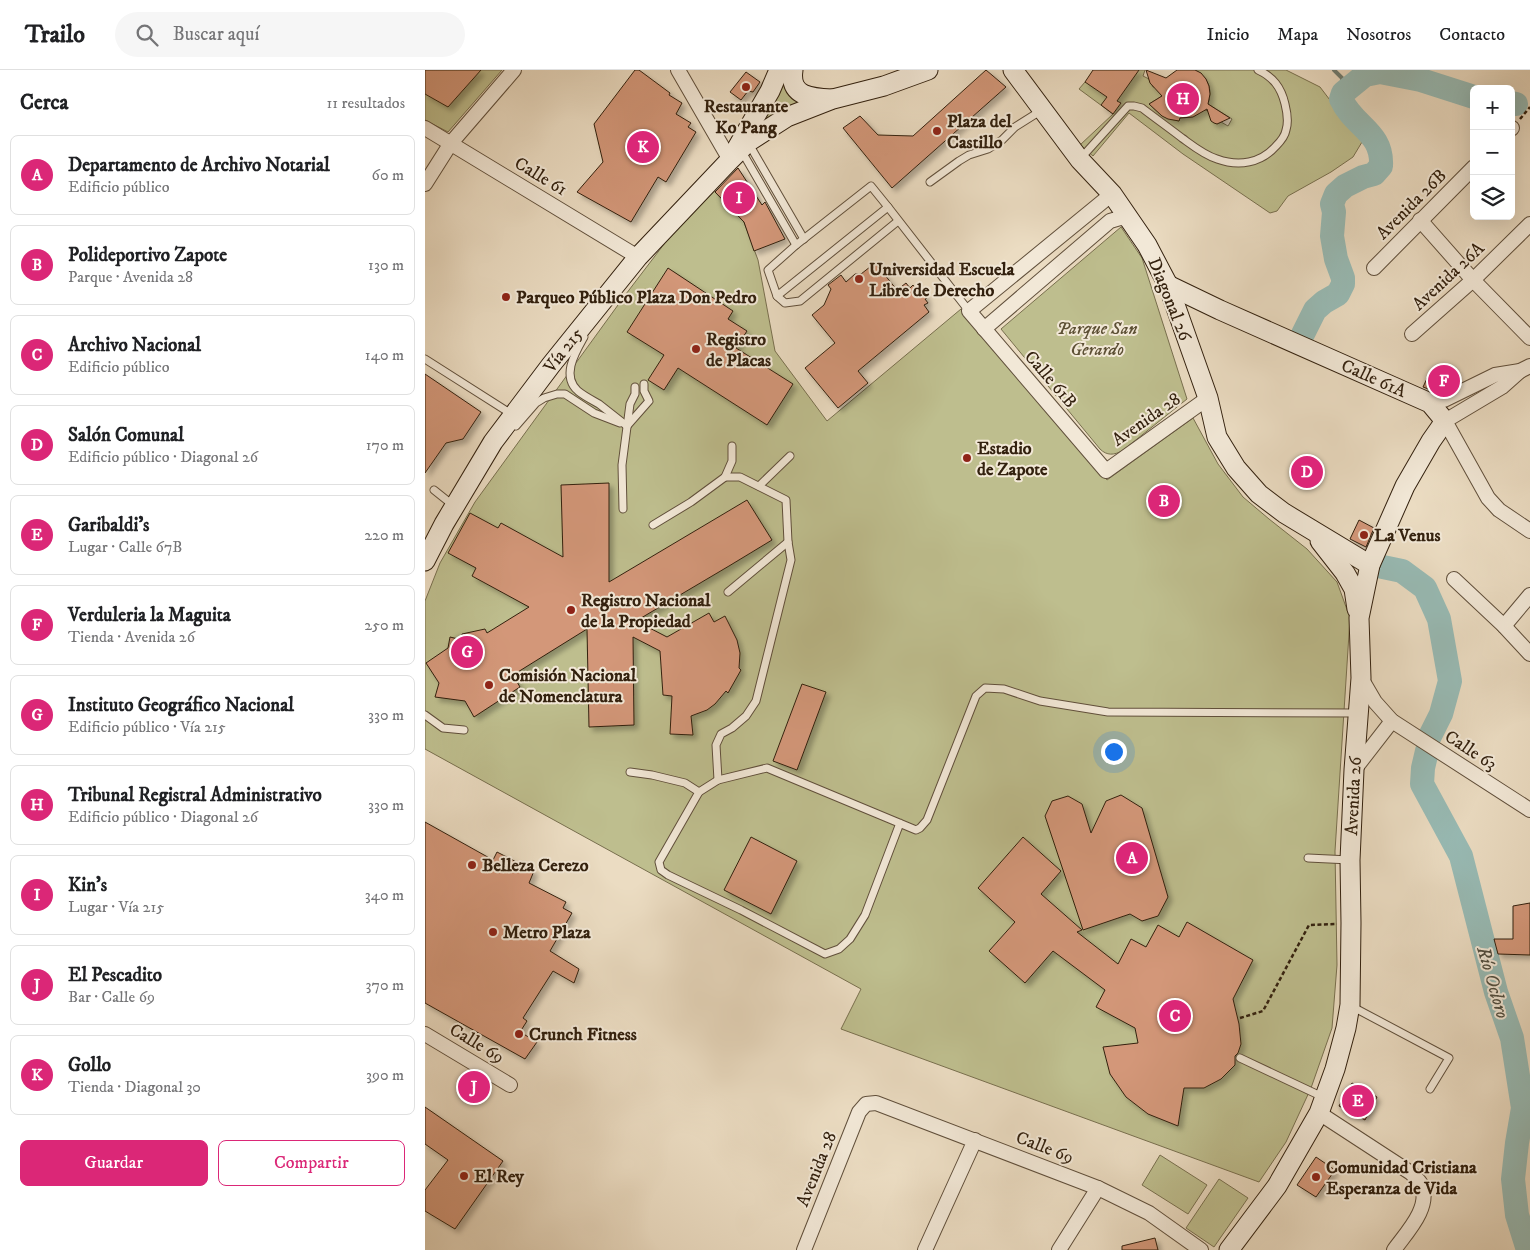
<!DOCTYPE html>
<html lang="es">
<meta charset="utf-8">
<style>
body{margin:0;font-family:"IM FELL DW Pica",serif;background:#f6f6f6;color:#202124}
.controls{position:absolute;right:15px;top:15px;display:grid;overflow:hidden;border-radius:8px;box-shadow:0 5px 20px #0002}
.controls button{width:45px;height:45px;display:grid;place-items:center;padding:0;border:0;border-bottom:1px solid #e0e0e0;background:#fff;color:#202124;font:25px sans-serif}
.you{position:absolute;left:688px;top:681px;width:18px;height:18px;margin:-12px;border:4px solid #fff;border-radius:50%;background:#1a73e8;box-shadow:0 0 0 8px #1a73e833}
.badge{display:grid;place-items:center;width:32px;height:32px;border-radius:50%;background:#db2777;color:#fff;font-size:16px;font-weight:700}
.pin{position:absolute;translate:-50% -50%;border:2px solid #fff;box-shadow:0 1px 5px #0006}
.list{margin:0;padding:0;list-style:none}
h2{display:flex;justify-content:space-between;align-items:center;height:65px;margin:0;padding:0 20px;font-size:21px}
h2 small{font-size:16px;font-weight:400;color:#757577}
.list li{display:grid;grid-template-columns:32px 1fr auto;gap:15px;align-items:center;box-sizing:border-box;height:80px;margin:0 10px 10px;padding:0 10px;border:1px solid #e0e0e0;border-radius:8px}
.list b{display:block;font-size:19px;white-space:nowrap}
.list p{margin:0;font-size:16px;white-space:nowrap;color:#757577}
.list em{font-size:16px;font-style:normal;color:#757577}
.actions{display:flex;gap:10px;padding:15px 20px}
.actions a{flex:1;padding:11px 0;border:1px solid #db2777;border-radius:8px;text-align:center;font-size:18px;color:#db2777}
.actions .main{background:#db2777;color:#fff}
.icon{flex:none;width:28px;height:28px;fill:none;stroke:currentColor;stroke-width:2;stroke-linecap:round;stroke-linejoin:round}
.map{position:relative;flex:none;width:1105px;height:1180px;overflow:hidden}
header{display:flex;align-items:center;gap:30px;box-sizing:border-box;height:70px;padding:0 25px;background:#fff;border-bottom:1px solid #e0e0e0}
header strong{font-size:24px}
nav{display:flex;gap:28px;margin-inline-start:auto;font-size:18px}
.search{width:350px;height:45px;background:#f6f6f6;display:flex;align-items:center;gap:12px;box-sizing:border-box;padding:0 18px;border-radius:28px;color:#757577;font-size:19px}
main{display:flex}
aside{flex:1;background:#fff}
.map>svg:first-child{display:block}
.green{fill:#bebe8e;stroke:#786f4e}
.lines{fill:none;stroke-linecap:round;stroke-linejoin:round}
.stream{stroke:#6f7d72;stroke-width:4}
.river{stroke:#98bbb5;stroke-width:24}
.building{fill:#d39779;stroke:#32200e;filter:url(#shadow)}
.lane-casing{stroke:#604f3b;stroke-width:9}
.street-casing{stroke:#604f3b;stroke-width:16}
.secondary-casing{stroke:#32200e;stroke-width:21}
.path{stroke:#32200e;stroke-width:2.5;stroke-dasharray:4 2.5;stroke-linecap:butt}
.lane{stroke:#f2e8d7;stroke-width:7}
.street{stroke:#f2e8d7;stroke-width:14}
.secondary{stroke:#f2e8d7;stroke-width:19}
.poi-dot{fill:#8f2418;stroke:#f2e8d7;stroke-width:2}
.labels{text-anchor:middle;stroke-width:4;stroke-linejoin:round;paint-order:stroke}
.poi-label{font-size:18px;font-weight:bold;fill:#32200e;stroke:#f2e8d7;text-anchor:start}
.street-label{font-size:18px;fill:#32200e;stroke:#f2e8d7}
.park-label{font-size:18px;font-style:italic;fill:#5c4f34;stroke:#f2e8d7}
.water-label{font-size:19px;font-style:italic;fill:#514e40;stroke:#f2e8d7}
</style>
<header>
<strong>Trailo</strong>
<div class="search"><svg class="icon" aria-label="search" viewBox="0 0 24 24"><circle cx="10" cy="10" r="6"/><path d="M15 15l6 6"/></svg>Buscar aquí</div>
<nav><a>Inicio</a><a>Mapa</a><a>Nosotros</a><a>Contacto</a></nav>
</header>
<main>
<aside>
<h2>Cerca<small>11 resultados</small></h2>
<ul class="list">
<li><span class="badge">A</span><div><b>Departamento de Archivo Notarial</b><p>Edificio público</p></div><em>60 m</em></li>
<li><span class="badge">B</span><div><b>Polideportivo Zapote</b><p>Parque · Avenida 28</p></div><em>130 m</em></li>
<li><span class="badge">C</span><div><b>Archivo Nacional</b><p>Edificio público</p></div><em>140 m</em></li>
<li><span class="badge">D</span><div><b>Salón Comunal</b><p>Edificio público · Diagonal 26</p></div><em>170 m</em></li>
<li><span class="badge">E</span><div><b>Garibaldi's</b><p>Lugar · Calle 67B</p></div><em>220 m</em></li>
<li><span class="badge">F</span><div><b>Verduleria la Maguita</b><p>Tienda · Avenida 26</p></div><em>250 m</em></li>
<li><span class="badge">G</span><div><b>Instituto Geográfico Nacional</b><p>Edificio público · Vía 215</p></div><em>330 m</em></li>
<li><span class="badge">H</span><div><b>Tribunal Registral Administrativo</b><p>Edificio público · Diagonal 26</p></div><em>330 m</em></li>
<li><span class="badge">I</span><div><b>Kin's</b><p>Lugar · Vía 215</p></div><em>340 m</em></li>
<li><span class="badge">J</span><div><b>El Pescadito</b><p>Bar · Calle 69</p></div><em>370 m</em></li>
<li><span class="badge">K</span><div><b>Gollo</b><p>Tienda · Diagonal 30</p></div><em>390 m</em></li>
</ul>
<div class="actions"><a class="main">Guardar</a><a>Compartir</a></div>
</aside>
<div class="map">
<svg width="1105" height="1180" viewBox="0 0 1105 1180">
<defs>
<filter id="shadow"><feDropShadow dx="4" dy="4" stdDeviation="2.5" flood-color="#0004"/></filter>
</defs>
<rect width="100%" height="100%" fill="#ebdcc2"/>
<filter id="stains"><feTurbulence type="fractalNoise" baseFrequency=".004" numOctaves="4"/><feColorMatrix values="0 0 0 0 .2 0 0 0 0 .09 0 0 0 0 .02 0 0 0 .5 -.17"/></filter>
<radialGradient id="worn" r=".72"><stop offset=".6" stop-color="#630" stop-opacity="0"/><stop offset="1" stop-color="#630" stop-opacity=".3"/></radialGradient>
<!-- green -->
<g class="green">
<path d="M0,0H77L23,62L0,50Z"/>
<path d="M363,0L383,30L337,55L335,51Z"/>
<path d="M686,0H720L718,6L724,9L728,17L733,18L737,26L724,34C735,44 739,48 754,51L755,47L779,39L784,42L792,54L796,52L803,56L807,49L783,34C788,19 783,7 770,0H861L895,17L937,72L928,87L906,102L863,126L852,141L845,143L758,84L704,43L668,86L655,75L688,44L654,19L660,12Z"/>
<path d="M289,120L319,152L333,190L350,281L402,351L536,239L682,410L768,348L793,394L818,427L844,449L882,479L912,512L925,548L910,781L912,895L907,958L886,1018L861,1072L834,1112L416,959L436,919L0,679V531L15,493L50,432L201,224L246,165Z"/>
<path d="M696,157L717,188L762,329L697,381C689,385 682,386 675,379L576,259Z"/>
<path d="M735,1085L782,1115L763,1144L717,1115Z"/>
<path d="M794,1109L823,1128L789,1177L761,1158Z"/>
</g>
<g class="lines">
<!-- stream -->
<path class="stream" d="M909,0L917,8L918,23"/>
<!-- river -->
<g class="river">
<path d="M1086,33L1091,34"/>
<path d="M878,264L890,240L899,232L913,224L918,214V208L911,189L907,166L909,142L907,134L911,124L920,116L938,107L949,104L956,96C958,62 929,57 916,29L918,23L940,5L955,2L996,10L1049,27"/>
<path d="M953,496L977,501L1000,518L1014,549L1025,611L1016,644L1005,666"/>
<path d="M1002,681L998,698L997,714L1036,786L1071,922L1087,968L1098,1038L1092,1073L1088,1109L1092,1145L1103,1180"/>
</g>
</g>
<!-- building -->
<g class="building">
<path d="M0,0H56L23,37L0,24Z"/>
<path d="M210,0H214L245,23L244,25L257,33L251,44L266,53L263,57L271,62L241,112L233,107L206,152L152,122L178,92L169,54Z"/>
<path d="M561,0L581,17L467,118L418,58L435,46L453,65L488,66Z"/>
<path d="M668,0H714L692,31L696,33L688,44L676,35L682,27L660,12Z"/>
<path d="M721,0L741,8L752,0H770L776,3L781,9L784,16L785,24L783,34L805,48L792,54L789,53L786,51L782,39L768,47L755,48L754,51L743,49L737,46L724,34L737,26L725,13Z"/>
<path d="M321,2L335,12L328,22L323,21L316,30L305,22Z"/>
<path d="M313,98L337,135L340,132L360,169L329,181L319,152L290,122Z"/>
<path d="M450,193L472,220L481,213L485,218L488,215L491,219L493,217L502,228L500,229L503,233L499,235L504,242L433,301L443,313L413,338L380,298L410,273L387,245L399,235L406,219L403,215L416,205L421,212L430,204H436Z"/>
<path d="M243,198L308,241L303,249L322,261L311,278L368,314L342,355L253,298L239,320L223,310L239,285L202,262Z"/>
<path d="M1006,300L1010,306L1018,300L1029,316L1013,322L1008,319L1006,320L998,317Z"/>
<path d="M0,304L56,342L38,369L21,373L0,403Z"/>
<path d="M184,413V512L322,430L347,470L304,496L211,551L242,567L284,543L289,552L300,546L312,570L315,583L314,598L316,600L303,623L301,621L290,634L282,640L266,646L268,665L245,664L247,626L238,625L235,581L208,567L209,655L164,657L162,559L88,605L95,617L49,647L40,631L10,627L14,613L1,593L23,578L25,567L37,570V564L60,559L62,563L104,537L47,506L51,498L23,483L45,443L73,458L76,453L138,487L136,415Z"/>
<path d="M934,450L949,458L941,477L925,469Z"/>
<path d="M377,614L401,622L372,700L348,691Z"/>
<path d="M696,725L717,738L743,827L733,846L717,851L705,844L658,860L620,746L627,731L643,726L657,734L666,763L681,731Z"/>
<path d="M0,752L68,790L72,782L109,801L104,813L141,832L138,838L147,843L125,881L154,899L149,913L128,901L98,948L102,951L95,962L112,972L100,989L0,933Z"/>
<path d="M326,767L372,791L346,844L299,820Z"/>
<path d="M598,767L636,801L616,824L657,860L652,862L693,894L706,869L721,877L733,855L754,867L762,852L828,890L808,929L814,954L816,974L813,983L810,986V995L796,1009L779,1018H759L753,1056L723,1044L701,1027L685,1004L678,977L713,973L710,958L671,937L680,920L628,881L600,913L564,881L590,852L553,818Z"/>
<path d="M1105,833V885L1073,884L1069,869H1088V836Z"/>
<path d="M927,1013L952,1027L940,1050L914,1036Z"/>
<path d="M0,1037L78,1091L30,1159L0,1141V1120L23,1090L0,1074Z"/>
<path d="M891,1087L910,1100L891,1127L872,1115Z"/>
<path d="M730,1168L733,1180H697V1176Z"/>
</g>
<g class="lines">
<defs>
<g id="lane">
<path d="M324,74L379,169"/>
<path d="M316,80L371,175"/>
<path d="M656,88L703,36H709L717,38C730,48 744,58 757,68C768,76 779,85 792,89C814,97 836,93 851,76C855,72 860,66 861,60C864,51 862,42 860,34C856,17 848,7 833,0"/>
<path d="M505,112L534,91L544,85L563,79L577,70L590,57L617,40"/>
<path d="M446,116L463,137L352,226L343,200L371,175Z"/>
<path d="M463,137L544,241"/>
<path d="M352,226L360,233L375,231L473,151"/>
<path d="M159,267C150,283 136,306 153,321C159,326 167,330 174,334C183,341 193,349 202,356"/>
<path d="M0,289L88,345"/>
<path d="M91,356L111,333L119,328L132,324H140L169,343L195,353"/>
<path d="M202,356L224,331L219,321V314"/>
<path d="M334,416L365,386"/>
<path d="M9,420L29,436"/>
<path d="M198,439L197,395L205,334L210,324V317"/>
<path d="M228,455L266,432L300,407L307,391V376"/>
<path d="M303,522L363,472"/>
<path d="M0,645L18,658L39,660"/>
<path d="M205,702L227,705L260,713L274,722"/>
<path d="M293,710L291,675L296,664L307,658L321,646L331,631L366,490L363,472L361,430L315,407H300"/>
<path d="M475,753L440,845L425,869L414,879L400,884L316,840L243,805L236,800L234,792L274,722L293,710L342,698L491,760L495,758L502,750L551,626L560,618L579,619L615,631L683,642L933,643"/>
<path d="M883,788L925,790"/>
<path d="M926,936L1024,988L1005,1019"/>
<path d="M815,988L900,1028"/>
</g>
<g id="street">
<path d="M253,0L305,90"/>
<path d="M0,58L213,187"/>
<path d="M1086,59L1087,58"/>
<path d="M0,114L26,73L89,0"/>
<path d="M687,124L544,241L681,401L783,328"/>
<path d="M995,150L1048,210L1105,268"/>
<path d="M949,198L1049,97"/>
<path d="M559,259L685,151L695,148L705,149"/>
<path d="M987,264L1048,210L1105,154"/>
<path d="M1095,301L1077,317L1020,351L1063,428L1074,440L1105,461"/>
<path d="M1005,333L1019,330L1070,305L1095,301L1105,296"/>
<path d="M1029,509L1079,556L1105,584"/>
<path d="M1079,556L1105,525"/>
<path d="M936,608L950,632L967,651L1105,740"/>
<path d="M929,700L967,651"/>
<path d="M0,964L85,1015"/>
<path d="M894,1043L986,1103C989,1106 994,1110 996,1114C1007,1137 981,1163 969,1180"/>
<path d="M379,1180L434,1042L441,1034L451,1033L673,1118L724,1143L776,1180"/>
<path d="M500,1180L550,1070"/>
<path d="M634,1180L673,1118"/>
</g>
<g id="secondary">
<path d="M368,0C364,27 387,28 407,29"/>
<path d="M588,0L655,90L687,124L722,175L743,215L783,328L792,367L811,398L834,424L859,443L945,495"/>
<path d="M312,78L345,21L354,0"/>
<path d="M743,215L795,240L1005,333L1020,351L1006,371L980,416L945,495L934,548L936,608L929,700L925,790L926,853L925,935L921,958L910,999L894,1043L852,1116L804,1180"/>
<path d="M895,471L920,503L929,519L932,539"/>
<path d="M0,491L19,454L68,372L126,295L213,187L305,90L323,72L362,47L408,29L459,16L503,0"/>
</g>
</defs>
<!-- lane casing -->
<use href="#lane" class="lane-casing"/>
<!-- street casing -->
<use href="#street" class="street-casing"/>
<!-- secondary casing -->
<use href="#secondary" class="secondary-casing"/>
<!-- path -->
<g class="path">
<path d="M1095,49L1105,37"/>
<path d="M815,948L838,941L884,855L912,854"/>
</g>
<!-- lane -->
<use href="#lane" class="lane"/>
<!-- street -->
<use href="#street" class="street"/>
<!-- secondary -->
<use href="#secondary" class="secondary"/>
</g>
<!-- markers -->
<g class="poi-dot">
<circle cx="321" cy="17" r="5"/>
<circle cx="512" cy="61" r="5"/>
<circle cx="434" cy="209" r="5"/>
<circle cx="81" cy="227" r="5"/>
<circle cx="271" cy="279" r="5"/>
<circle cx="542" cy="388" r="5"/>
<circle cx="939" cy="465" r="5"/>
<circle cx="146" cy="540" r="5"/>
<circle cx="64" cy="615" r="5"/>
<circle cx="47" cy="795" r="5"/>
<circle cx="68" cy="862" r="5"/>
<circle cx="94" cy="964" r="5"/>
<circle cx="39" cy="1106" r="5"/>
<circle cx="891" cy="1107" r="5"/>
</g>
<g class="labels">
<!-- poi labels -->
<g class="poi-label">
<text x="321" y="42" text-anchor="middle">Restaurante<tspan x="321" dy="21">Ko Pang</tspan></text>
<text x="522" y="57">Plaza del<tspan x="522" dy="21">Castillo</tspan></text>
<text x="444" y="205">Universidad Escuela<tspan x="444" dy="21">Libre de Derecho</tspan></text>
<text x="91" y="233">Parqueo Público Plaza Don Pedro</text>
<text x="281" y="275">Registro<tspan x="281" dy="21">de Placas</tspan></text>
<text x="552" y="384">Estadio<tspan x="552" dy="21">de Zapote</tspan></text>
<text x="949" y="471">La Venus</text>
<text x="156" y="536">Registro Nacional<tspan x="156" dy="21">de la Propiedad</tspan></text>
<text x="74" y="611">Comisión Nacional<tspan x="74" dy="21">de Nomenclatura</tspan></text>
<text x="57" y="801">Belleza Cerezo</text>
<text x="78" y="868">Metro Plaza</text>
<text x="104" y="970">Crunch Fitness</text>
<text x="901" y="1103">Comunidad Cristiana<tspan x="901" dy="21">Esperanza de Vida</tspan></text>
<text x="49" y="1112">El Rey</text>
</g>
<!-- street labels -->
<g class="street-label">
<text transform="translate(116 106) rotate(31)" y="6">Calle 61</text>
<text transform="translate(986 134) rotate(-45)" y="6">Avenida 26B</text>
<text transform="translate(1023 206) rotate(-43)" y="6">Avenida 26A</text>
<text transform="translate(745 229) rotate(68)" y="6">Diagonal 26</text>
<text transform="translate(138 280) rotate(-52)" y="6">Vía 215</text>
<text transform="translate(949 308) rotate(24)" y="6">Calle 61A</text>
<text transform="translate(626 309) rotate(49)" y="6">Calle 61B</text>
<text transform="translate(721 349) rotate(-35)" y="6">Avenida 28</text>
<text transform="translate(1046 680) rotate(33)" y="6">Calle 63</text>
<text transform="translate(928 726) rotate(-87)" y="6">Avenida 26</text>
<text transform="translate(52 973) rotate(31)" y="6">Calle 69</text>
<text transform="translate(620 1077) rotate(21)" y="6">Calle 69</text>
<text transform="translate(391 1099) rotate(-68)" y="6">Avenida 28</text>
</g>
<!-- park labels -->
<g class="park-label">
<text x="672" y="264">Parque San<tspan x="672" dy="21">Gerardo</tspan></text>
</g>
<!-- water labels -->
<g class="water-label">
<text transform="translate(1069 912) rotate(74)" y="7">Río Ocloro</text>
</g>
</g>
<rect width="100%" height="100%" filter="url(#stains)"/>
<rect width="100%" height="100%" fill="url(#worn)"/>
</svg>
<div class="controls">
<button>+</button>
<button>−</button>
<button><svg class="icon" aria-label="layers" viewBox="0 0 24 24"><path d="M12 4l9 5-9 5-9-5zM3 14l9 5 9-5"/></svg></button>
</div>
<div class="you"></div>
<div class="pin badge" style="left:707px;top:788px">A</div>
<div class="pin badge" style="left:739px;top:431px">B</div>
<div class="pin badge" style="left:750px;top:946px">C</div>
<div class="pin badge" style="left:882px;top:402px">D</div>
<div class="pin badge" style="left:933px;top:1031px">E</div>
<div class="pin badge" style="left:1019px;top:311px">F</div>
<div class="pin badge" style="left:42px;top:582px">G</div>
<div class="pin badge" style="left:758px;top:29px">H</div>
<div class="pin badge" style="left:314px;top:128px">I</div>
<div class="pin badge" style="left:49px;top:1017px">J</div>
<div class="pin badge" style="left:218px;top:77px">K</div>
</div>
</main>
